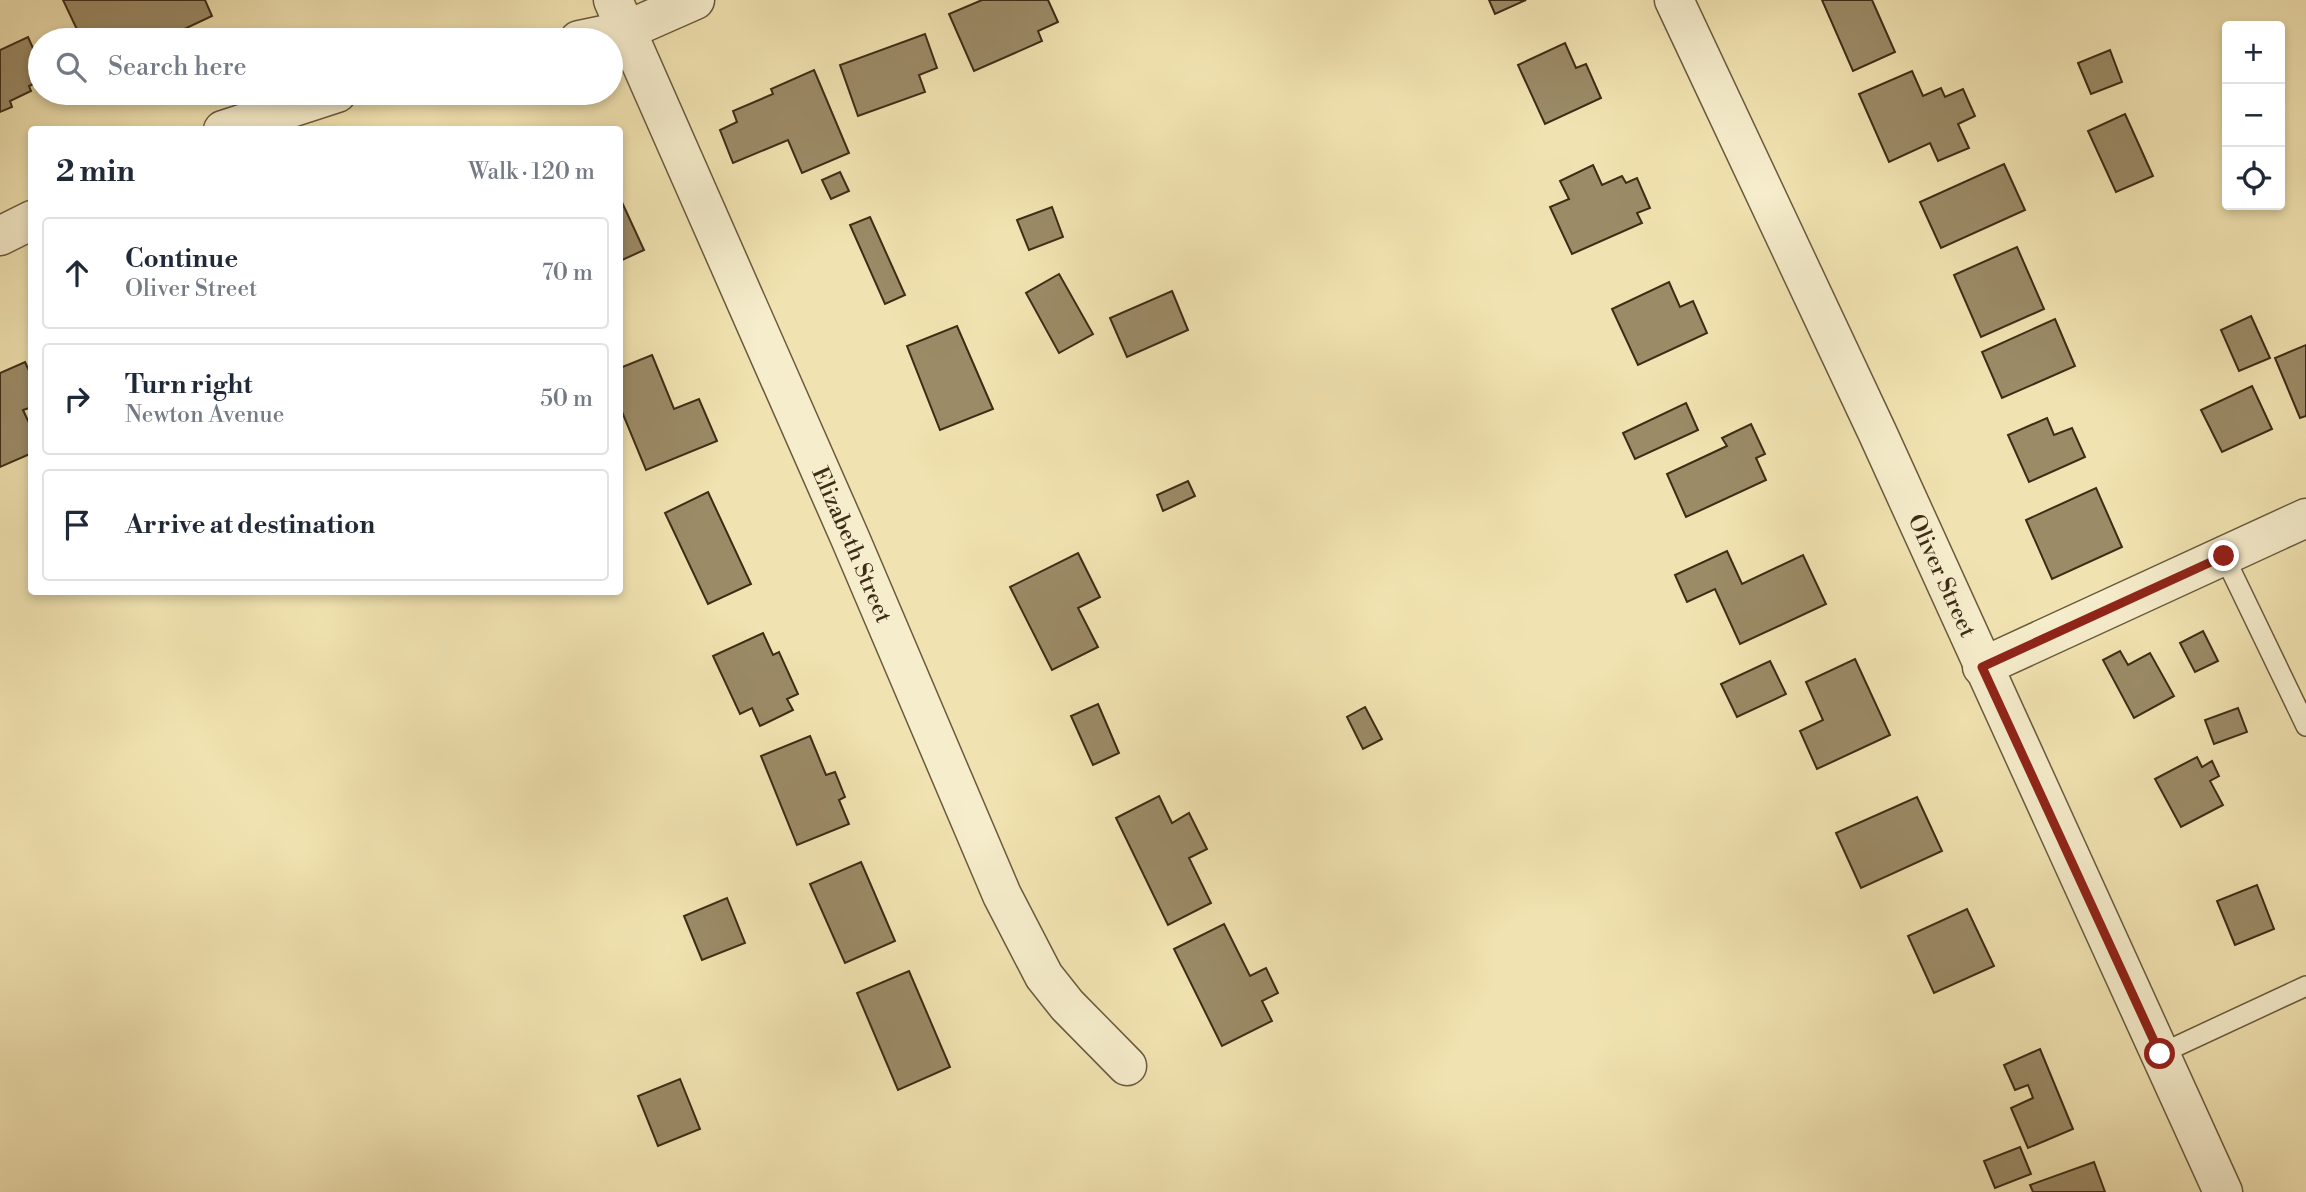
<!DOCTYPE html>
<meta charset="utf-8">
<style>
body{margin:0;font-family:"Libre Bodoni",serif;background:#f6f6f7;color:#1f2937}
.controls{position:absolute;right:21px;top:21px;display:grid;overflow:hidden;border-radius:7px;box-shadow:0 4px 10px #0003}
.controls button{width:63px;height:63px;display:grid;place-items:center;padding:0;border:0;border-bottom:2px solid #e0e1e3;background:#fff;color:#1f2937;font:35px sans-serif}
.stop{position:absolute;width:21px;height:21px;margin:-16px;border:5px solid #8f2418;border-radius:50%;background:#fff}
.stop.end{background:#8f2418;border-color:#fff;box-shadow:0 2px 7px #0008}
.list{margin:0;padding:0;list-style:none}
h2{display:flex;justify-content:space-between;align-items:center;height:91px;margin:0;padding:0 28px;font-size:30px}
h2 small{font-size:23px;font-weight:400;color:#747a83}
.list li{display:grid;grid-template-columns:46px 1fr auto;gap:21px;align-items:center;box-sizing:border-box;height:112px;margin:0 14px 14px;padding:0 14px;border:2px solid #e0e1e3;border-radius:7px}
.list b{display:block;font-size:26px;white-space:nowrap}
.list p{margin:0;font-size:23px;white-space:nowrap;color:#747a83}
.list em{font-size:23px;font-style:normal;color:#747a83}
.icon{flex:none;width:38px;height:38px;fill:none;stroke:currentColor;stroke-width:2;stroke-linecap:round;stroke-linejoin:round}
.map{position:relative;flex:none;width:2306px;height:1192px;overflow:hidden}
.search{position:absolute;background:#fff;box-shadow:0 4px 10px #0003;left:28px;top:28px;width:595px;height:77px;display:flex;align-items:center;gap:18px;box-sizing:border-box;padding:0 24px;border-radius:38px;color:#747a83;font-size:26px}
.panel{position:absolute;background:#fff;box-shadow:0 4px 10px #0003;left:28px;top:126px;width:595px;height:469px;border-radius:7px}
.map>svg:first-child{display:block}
.building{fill:#9b8b67;stroke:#3d2c16;stroke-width:2}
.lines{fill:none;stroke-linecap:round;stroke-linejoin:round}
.service-casing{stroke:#6a5a3d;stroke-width:22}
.minor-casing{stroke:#6a5a3d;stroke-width:41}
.service{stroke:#f6edcc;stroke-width:19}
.minor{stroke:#f6edcc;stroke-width:38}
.route{stroke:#8f2418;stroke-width:9}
.labels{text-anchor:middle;stroke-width:5;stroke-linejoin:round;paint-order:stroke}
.street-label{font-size:23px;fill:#3d2c16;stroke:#f6edcc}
</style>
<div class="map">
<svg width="2306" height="1192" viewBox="0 0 2306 1192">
<rect width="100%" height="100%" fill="#f1e3b1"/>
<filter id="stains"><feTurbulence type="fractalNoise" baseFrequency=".00286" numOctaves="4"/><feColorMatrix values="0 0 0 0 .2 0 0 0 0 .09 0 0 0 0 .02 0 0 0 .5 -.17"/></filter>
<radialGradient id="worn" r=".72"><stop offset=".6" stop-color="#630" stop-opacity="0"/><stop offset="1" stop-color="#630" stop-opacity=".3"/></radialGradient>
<!-- building -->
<g class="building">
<path d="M63,0H205L212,16L161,40H82Z"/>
<path d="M982,0H1048L1058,22L1038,31L1042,41L974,71L949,14Z"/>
<path d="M1489,0H1526L1495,14Z"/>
<path d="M1822,0H1872L1895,52L1853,71Z"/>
<path d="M925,34L937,68L919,75L925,92L858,116L840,65Z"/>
<path d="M28,37L40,64V81L29,86L31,91L10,101L12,107L0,112V50Z"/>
<path d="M1565,43L1576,68L1586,64L1601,98L1545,124L1518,65Z"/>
<path d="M2110,50L2122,82L2091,94L2078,63Z"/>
<path d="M814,70L849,153L802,173L788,140L733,163L720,130L737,122L733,111L773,94L771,89Z"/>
<path d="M1912,71L1923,96L1941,88L1945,97L1963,89L1975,116L1958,124L1969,148L1938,161L1930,143L1889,162L1859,94Z"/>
<path d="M2125,114L2153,176L2116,192L2088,131Z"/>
<path d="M2004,164L2025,210L1941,248L1920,202Z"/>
<path d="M1593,165L1602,185L1622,176L1626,183L1637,178L1650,208L1637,213L1642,223L1572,254L1550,207L1569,199L1560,181Z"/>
<path d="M840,172L849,191L831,199L822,180Z"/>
<path d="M620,198L644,250L620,261Z"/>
<path d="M1052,207L1063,237L1029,250L1017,220Z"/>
<path d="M870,217L905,295L885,304L850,225Z"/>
<path d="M2017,247L2044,309L1981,337L1954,275Z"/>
<path d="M1059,274L1093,334L1059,353L1026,293Z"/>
<path d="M1669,282L1680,307L1693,301L1707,333L1638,365L1612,309Z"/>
<path d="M1172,291L1188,330L1127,357L1110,318Z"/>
<path d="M2251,316L2270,358L2239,371L2221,330Z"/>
<path d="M2055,319L2075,366L2002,398L1982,352Z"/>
<path d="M957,326L993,409L940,430L907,346Z"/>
<path d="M2306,345V416L2300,418L2275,358Z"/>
<path d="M652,355L674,409L699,399L717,441L646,470L620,407V368Z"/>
<path d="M25,362L32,377V407L23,410L32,429V453L0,467V373Z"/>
<path d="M2252,386L2272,429L2222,452L2201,410Z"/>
<path d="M1686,403L1698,430L1635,459L1623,433Z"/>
<path d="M2047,418L2054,435L2072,428L2085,457L2029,482L2008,435Z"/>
<path d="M1751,424L1765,454L1756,458L1766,480L1686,517L1667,474L1727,446L1722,438Z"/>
<path d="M1188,481L1195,496L1163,511L1157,495Z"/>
<path d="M2096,488L2122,547L2052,579L2026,520Z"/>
<path d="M708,492L751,584L708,604L665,513Z"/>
<path d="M1727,551L1742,584L1803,555L1826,604L1740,644L1715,589L1687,602L1675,575Z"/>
<path d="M1078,553L1100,597L1078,608L1098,647L1052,670L1010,587Z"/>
<path d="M2203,631L2218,661L2195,672L2180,643Z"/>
<path d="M763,633L773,655L779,652L798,694L787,699L793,710L760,726L752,708L740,714L713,656Z"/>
<path d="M2120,651L2128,665L2150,653L2174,696L2134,718L2103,660Z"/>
<path d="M1855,659L1890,735L1817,769L1800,731L1823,720L1806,682Z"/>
<path d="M1770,661L1786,694L1737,717L1721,684Z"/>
<path d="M1098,704L1119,753L1093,765L1071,716Z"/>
<path d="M1365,707L1382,739L1363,749L1347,717Z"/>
<path d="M2238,708L2247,732L2214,744L2205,720Z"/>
<path d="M810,736L826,775L835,772L845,797L839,800L849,824L797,845L761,756Z"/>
<path d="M2197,757L2202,767L2212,761L2219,776L2210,781L2223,805L2181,827L2155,779Z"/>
<path d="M1159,796L1172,823L1189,813L1207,849L1189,858L1211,903L1168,925L1116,818Z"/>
<path d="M1917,797L1942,851L1861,888L1836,833Z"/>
<path d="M861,862L895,941L845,963L810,884Z"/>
<path d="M2257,885L2274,929L2235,945L2217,901Z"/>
<path d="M727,898L745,943L702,960L684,916Z"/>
<path d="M1967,909L1994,966L1934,993L1908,936Z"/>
<path d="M1224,924L1250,976L1266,968L1278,993L1262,1001L1272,1021L1222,1046L1174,949Z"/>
<path d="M909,971L950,1067L898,1090L857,993Z"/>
<path d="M2040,1049L2073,1129L2028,1148L2011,1108L2033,1098L2028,1085L2015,1090L2004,1065Z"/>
<path d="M680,1079L700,1129L658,1146L638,1096Z"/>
<path d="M2020,1147L2031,1174L1995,1188L1984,1161Z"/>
<path d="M2094,1162L2105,1192H2033L2030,1185Z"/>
</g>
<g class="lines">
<defs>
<g id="service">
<path d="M2224,556L2306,726"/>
<path d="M2160,1054L2306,986"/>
</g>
<g id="minor">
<path id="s1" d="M613,0L850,538L1002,895L1044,976L1067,1005L1127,1066"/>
<path id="s2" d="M1674,0L1878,434L2223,1192"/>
<path d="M579,40L627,30L695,0"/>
<path d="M223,130L337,93"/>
<path d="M0,236L32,220"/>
<path d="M1982,667L2306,518"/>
</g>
</defs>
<!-- service casing -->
<use href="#service" class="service-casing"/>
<!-- minor casing -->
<use href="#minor" class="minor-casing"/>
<!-- service -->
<use href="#service" class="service"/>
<!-- minor -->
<use href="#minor" class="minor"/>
</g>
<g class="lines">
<!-- route -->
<path class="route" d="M2160,1054L1982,667L2224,556"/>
</g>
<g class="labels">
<!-- street labels -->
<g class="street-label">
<text dy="8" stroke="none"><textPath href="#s1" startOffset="595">Elizabeth Street</textPath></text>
<text dy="8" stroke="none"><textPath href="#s2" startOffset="635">Oliver Street</textPath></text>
</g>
</g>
<rect width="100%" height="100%" filter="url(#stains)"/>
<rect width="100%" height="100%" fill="url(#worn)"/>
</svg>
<div class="controls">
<button>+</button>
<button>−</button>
<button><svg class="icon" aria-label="locate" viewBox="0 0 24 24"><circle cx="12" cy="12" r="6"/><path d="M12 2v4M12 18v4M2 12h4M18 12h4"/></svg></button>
</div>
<div class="stop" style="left:2160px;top:1054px"></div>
<div class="stop end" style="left:2224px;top:556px"></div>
<div class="search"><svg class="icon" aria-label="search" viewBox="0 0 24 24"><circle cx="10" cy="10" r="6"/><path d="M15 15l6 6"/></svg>Search here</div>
<section class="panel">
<h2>2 min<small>Walk · 120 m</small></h2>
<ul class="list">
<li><svg class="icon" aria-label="ahead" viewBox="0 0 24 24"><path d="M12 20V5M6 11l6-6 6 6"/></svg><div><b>Continue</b><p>Oliver Street</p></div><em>70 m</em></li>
<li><svg class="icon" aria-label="right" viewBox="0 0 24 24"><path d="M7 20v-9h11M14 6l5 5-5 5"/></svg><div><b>Turn right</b><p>Newton Avenue</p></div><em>50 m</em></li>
<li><svg class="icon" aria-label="arrive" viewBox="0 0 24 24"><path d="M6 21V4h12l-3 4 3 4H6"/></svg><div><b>Arrive at destination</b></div></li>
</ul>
</section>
</div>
